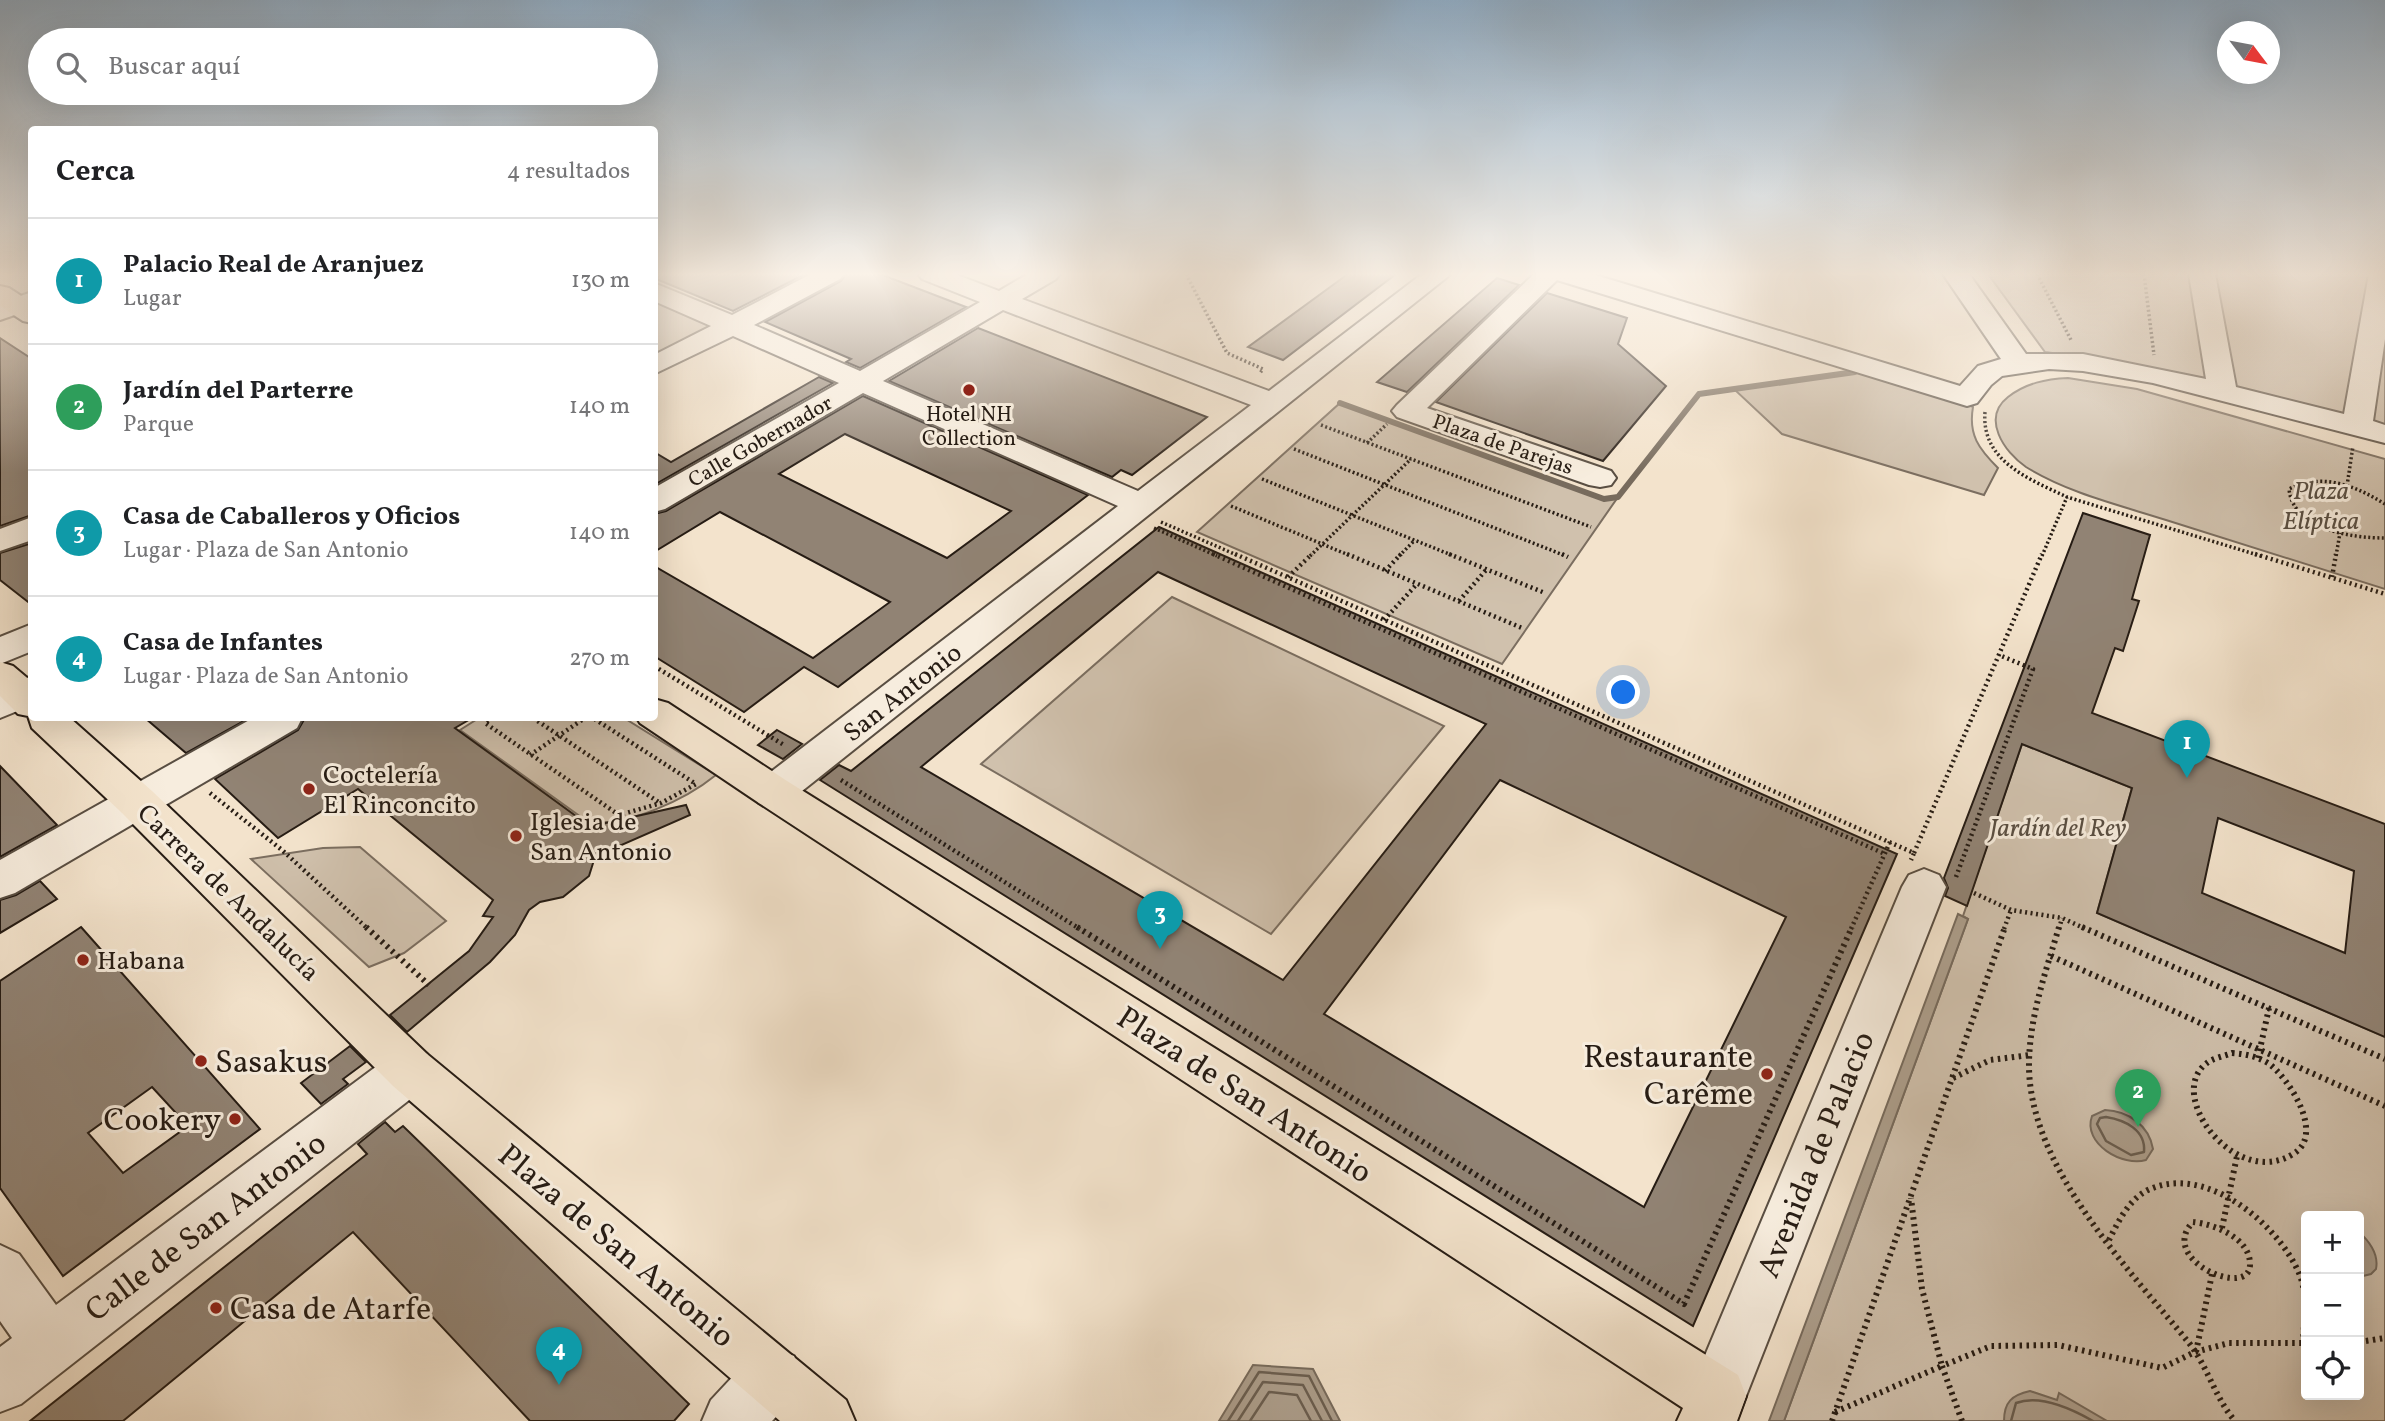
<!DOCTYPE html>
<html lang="es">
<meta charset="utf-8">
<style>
body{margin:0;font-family:Vollkorn,serif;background:#f2f2f2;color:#202124}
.controls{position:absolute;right:21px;bottom:21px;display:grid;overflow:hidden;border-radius:7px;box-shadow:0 7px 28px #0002}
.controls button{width:63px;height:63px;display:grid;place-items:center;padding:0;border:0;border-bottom:2px solid #e0e0e0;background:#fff;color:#202124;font:35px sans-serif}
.compass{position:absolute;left:2217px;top:21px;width:63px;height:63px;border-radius:50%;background:#fff;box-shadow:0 7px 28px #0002;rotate:122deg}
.you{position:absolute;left:1624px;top:693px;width:24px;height:24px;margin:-18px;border:5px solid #fff;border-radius:50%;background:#1a73e8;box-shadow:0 0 0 10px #1a73e833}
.badge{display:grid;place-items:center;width:46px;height:46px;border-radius:50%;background:#8f2418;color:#fff;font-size:23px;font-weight:700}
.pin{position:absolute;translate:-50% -58px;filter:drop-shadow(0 2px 4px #0008)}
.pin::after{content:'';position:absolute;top:37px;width:24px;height:21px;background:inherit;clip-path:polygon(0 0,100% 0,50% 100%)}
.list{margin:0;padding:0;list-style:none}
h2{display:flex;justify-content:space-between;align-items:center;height:91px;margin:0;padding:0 28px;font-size:30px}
h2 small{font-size:23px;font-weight:400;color:#757577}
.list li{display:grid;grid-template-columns:46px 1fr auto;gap:21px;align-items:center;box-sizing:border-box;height:126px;padding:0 28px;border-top:2px solid #e0e0e0}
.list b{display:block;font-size:26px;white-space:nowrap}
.list p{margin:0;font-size:23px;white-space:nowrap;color:#757577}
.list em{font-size:23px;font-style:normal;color:#757577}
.icon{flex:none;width:38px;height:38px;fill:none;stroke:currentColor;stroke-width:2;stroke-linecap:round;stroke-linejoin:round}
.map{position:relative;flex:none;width:2385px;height:1421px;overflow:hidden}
.search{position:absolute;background:#fff;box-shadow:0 7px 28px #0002;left:28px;top:28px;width:630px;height:77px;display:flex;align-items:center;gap:18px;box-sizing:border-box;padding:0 24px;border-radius:38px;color:#757577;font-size:26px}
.panel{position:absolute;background:#fff;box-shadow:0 7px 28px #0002;left:28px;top:126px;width:630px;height:595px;border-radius:7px}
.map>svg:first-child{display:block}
.green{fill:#d0c1ad;stroke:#7b6e60;stroke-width:2;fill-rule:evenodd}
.water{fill:#ad9f8d;stroke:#776b5d;stroke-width:2}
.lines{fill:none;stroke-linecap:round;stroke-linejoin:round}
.shore{stroke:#6a5e50;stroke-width:2.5}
.stream{stroke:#776b5d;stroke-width:6}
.building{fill:#918374;stroke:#261c14;stroke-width:2;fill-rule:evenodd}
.minor-casing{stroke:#594e42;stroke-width:4}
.major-casing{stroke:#261c14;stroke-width:4}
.path-far2{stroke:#261c14;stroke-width:3.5;stroke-dasharray:2 2.5;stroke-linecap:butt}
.path-far1{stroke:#261c14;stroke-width:4.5;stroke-dasharray:2 3.5;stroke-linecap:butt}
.path{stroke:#261c14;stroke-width:6;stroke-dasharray:2.5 4.5;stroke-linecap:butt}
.minor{fill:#f7edde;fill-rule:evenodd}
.major{fill:#f3e3cc;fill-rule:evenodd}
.poi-dot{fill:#8f2418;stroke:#f7edde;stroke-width:2.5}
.labels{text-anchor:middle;stroke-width:6;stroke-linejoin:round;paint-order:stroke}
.far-poi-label{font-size:21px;fill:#261c14;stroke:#f7edde}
.far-street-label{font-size:21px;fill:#261c14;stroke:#f7edde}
.park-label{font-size:26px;font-style:italic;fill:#594e42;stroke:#f7edde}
.street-label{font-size:26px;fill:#261c14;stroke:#f7edde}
.poi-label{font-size:26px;fill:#261c14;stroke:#f7edde;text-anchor:start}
.near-poi-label{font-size:32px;fill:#261c14;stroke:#f7edde;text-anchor:end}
.near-street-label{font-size:32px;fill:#261c14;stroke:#f7edde}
</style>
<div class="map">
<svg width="2385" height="1421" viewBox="0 0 2385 1421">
<rect width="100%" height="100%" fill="#f3e3cc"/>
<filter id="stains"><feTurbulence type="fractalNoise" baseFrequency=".00286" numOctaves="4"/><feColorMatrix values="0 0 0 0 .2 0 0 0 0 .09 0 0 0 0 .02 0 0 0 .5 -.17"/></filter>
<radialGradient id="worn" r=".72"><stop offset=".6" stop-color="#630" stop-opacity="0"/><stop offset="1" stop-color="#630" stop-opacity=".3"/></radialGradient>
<!-- green -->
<g class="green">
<path d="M1988,274H2385V425C2273,395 2160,367 2045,352Z"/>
<path d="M655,298L721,328L655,361Z"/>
<path d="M1863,371L1961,401L1973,407C1968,435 1979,449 1998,468L1984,495L1782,434L1735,390Z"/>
<path d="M2068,378L2137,389L2385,459V589C2312,566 2239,543 2166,520C2119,505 2068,493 2026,467C2004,452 1981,418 2008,397C2026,383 2046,379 2068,378Z"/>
<path d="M1340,403L1592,495L1604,499L1618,497L1502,664L1197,532Z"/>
<path d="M1172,597L1444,726L1271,934L981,764Z"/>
<path d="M479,718H624L716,775C685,800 629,826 588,822L460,730Z"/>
<path d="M2022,744L2132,788L2097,913L2385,1037V1421H1784L1968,919L1963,916ZM2306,1216H2359V1395H2306Z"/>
<path d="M360,847L446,921L404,953L369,967L251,859L323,848Z"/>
</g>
<!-- water -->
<g class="water">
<path d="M1958,914L1968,919L1784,1421H1769Z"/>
<path d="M2105,1110C2128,1111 2149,1125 2153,1149L2146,1160C2123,1167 2082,1144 2092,1116Z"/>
<path d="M2359,1232C2370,1242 2379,1254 2376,1269L2371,1274L2359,1277Z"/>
<path d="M1253,1365L1313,1369L1340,1421H1219Z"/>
<path d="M2030,1391L2057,1400L2059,1393L2107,1421H2004C2004,1402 2012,1395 2030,1391Z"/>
</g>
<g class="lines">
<!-- shore -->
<g class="shore">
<path d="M2106,1117C2125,1120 2146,1130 2144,1152L2131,1155L2106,1141L2097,1124L2100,1118Z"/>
<path d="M1228,1421L1259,1372L1309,1376L1332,1421"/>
<path d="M1238,1421L1263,1382L1303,1385L1322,1421"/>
<path d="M1250,1421L1269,1392L1297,1395L1311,1421"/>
<path d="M2011,1421L2016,1403C2040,1394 2072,1409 2093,1421"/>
</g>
<!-- stream -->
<path class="stream" d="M1340,403L1604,499L1618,497L1699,394L1855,372"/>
</g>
<!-- building -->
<g class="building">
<path d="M654,274H805L733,311L654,278Z"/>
<path d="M846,274H880L966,307L860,368L846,362L851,359L765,322L841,281Z"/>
<path d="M1348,274H1396L1283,360L1248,347Z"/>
<path d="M1497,278L1519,285L1407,392L1377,382Z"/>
<path d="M1547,293L1627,318L1618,344L1666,386L1603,461L1436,402Z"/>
<path d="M978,328L1207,417L1132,475L1121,470L1112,477L889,381Z"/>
<path d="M0,338L32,359V515L0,526Z"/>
<path d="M819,377L833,383L654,485V452L671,462Z"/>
<path d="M863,396L1088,495L838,687L804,667L744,712L654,656V566L813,658L890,602L720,512L654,552V514L666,511ZM845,434L1011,511L947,558L779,474Z"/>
<path d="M2083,513L2150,535L2132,599L2139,601L2123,651L2115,648L2092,713L2385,824V1037L2097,913L2132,788L2022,744L1967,906L1945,896L1948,888L1944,878ZM2218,818L2354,871L2345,953L2202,893Z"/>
<path d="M1159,527L1897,854L1693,1326L820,780L839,765L851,771ZM1158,572L1486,724L1283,980L921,767ZM1500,780L1786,917L1644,1207L1324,1014Z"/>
<path d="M32,543V605L0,580V553Z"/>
<path d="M145,718H249L186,753Z"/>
<path d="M305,718H472L455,728L587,824L597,825L686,805L690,815L603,853L594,860L589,876L563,897L540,902L529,910L515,935L490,962L407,1032L390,1015L469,951L493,917L483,916L493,900L358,789L278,838L215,779L298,730Z"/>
<path d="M777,730L802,744L783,759L758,745Z"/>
<path d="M0,766L57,825L0,857Z"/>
<path d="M40,881L57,899L0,933V900L16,895Z"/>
<path d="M81,927L260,1129L63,1276L0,1188V981ZM152,1087L188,1126L123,1173L88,1133Z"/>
<path d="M350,1046L366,1062L343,1079L348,1084L321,1104L301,1083Z"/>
<path d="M385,1122L395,1132L403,1126L689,1404L674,1421H530L353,1232L123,1421H30L367,1154L358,1144Z"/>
</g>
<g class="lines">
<defs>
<g id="minor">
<path d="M811,274H844L840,279L754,325L860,371L980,302L922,279L918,274H955L999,291L1028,274H1060L1056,279L1022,299L1269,391L1422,274H1451L787,803L773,807L759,803L753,792L759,781L1118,506L863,393L665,509L654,512V488L839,383L733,336L654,374V355L711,326L654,301V283L732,315ZM1003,310L1251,405L1138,491L883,381Z"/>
<path d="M1534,274H1592L1960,386L1978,366L2001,359L1943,274H1969L2026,354H2083L2206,379L2189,274H2215L2236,387L2344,414L2369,274H2385V339L2373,421L2385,425V443L2153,383L2083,371L2049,369L2002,376L1991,385L1977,403L1967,406L1557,280L1427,408L1611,471L1616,478L1611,485L1600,487L1589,485L1397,417L1392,411L1397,405Z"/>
<path d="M32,292V309L0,320V303Z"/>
<path d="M32,517V540L0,551V529Z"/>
<path d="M32,624V651L0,664V637Z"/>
<path d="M32,676V705L0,718V689Z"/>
<path d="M253,718H302L297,728L15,893L0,898V860Z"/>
<path d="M1924,869L1939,875L1946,887L1746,1396L1738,1417C1724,1421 1710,1421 1696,1417L1688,1396L1902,887L1909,875Z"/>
<path d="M410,1048L427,1054L435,1070L427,1086L21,1404L0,1412V1347L12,1338L0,1321V1245L19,1254L56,1305L393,1054Z"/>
<path d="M773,1348L794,1356L802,1377L794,1398L772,1421H702L711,1400L752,1356Z"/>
</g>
<g id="major">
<path d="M0,286L9,288L32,303V323L23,321L0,306Z"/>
<path d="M0,662L13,666L32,682V718H70L152,791L427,1054L846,1400L855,1421H780L393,1086L122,813L32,728L28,716L18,714L0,696Z"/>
<path d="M654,699L668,703L787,781L1738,1375L1746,1396L1737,1421H1677L1683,1408L759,803L640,723L637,718H654Z"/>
</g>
</defs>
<!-- minor casing -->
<use href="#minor" class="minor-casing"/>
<!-- major casing -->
<use href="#major" class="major-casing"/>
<!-- path-far2 -->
<g class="path-far2">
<path d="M1186,274L1227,353L1263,369L1260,373"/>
<path d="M2037,274L2071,340"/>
<path d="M2144,274L2154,355"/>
<path d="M1985,412C1981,461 2029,479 2067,497L2261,556"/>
<path d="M1321,425L1591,527"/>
<path d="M1367,443L1387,424"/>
<path d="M1294,449L1566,556"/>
<path d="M1262,479L1454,556"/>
<path d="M2347,486L2353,446"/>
<path d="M2385,504C2356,486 2322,472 2289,489C2293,530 2352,538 2385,538"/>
<path d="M1231,506L1351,556"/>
<path d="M1161,522L1239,556"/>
<path d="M1154,528L1217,556"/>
<path d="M1310,556L1411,459"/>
<path d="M1399,556L1415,540"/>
<path d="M2042,556L2067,497"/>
<path d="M2336,556L2340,533"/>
</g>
<!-- path-far1 -->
<g class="path-far1">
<path d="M1213,554L1885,854"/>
<path d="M1235,554L1914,853L1911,860"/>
<path d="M1347,554L1522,628"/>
<path d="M1449,554L1545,593"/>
<path d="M1562,554L1568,557"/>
<path d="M2255,554L2385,594"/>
<path d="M1385,571L1401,554"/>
<path d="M1288,577L1312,554"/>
<path d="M2332,577L2336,554"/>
<path d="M1459,601L1486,570"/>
<path d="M1384,620L1417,584"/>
<path d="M654,666L784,745"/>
<path d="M493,718L485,723L619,815L661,803L696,784L593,718"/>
<path d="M533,718L660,803"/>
<path d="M530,755L585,718"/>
<path d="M841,780L1080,929"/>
<path d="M210,793L282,850L368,929"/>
<path d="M1914,853L2042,554"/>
<path d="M1956,877L2033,669L1999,655"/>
<path d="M1974,893L2011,910L2062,918L2086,929"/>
<path d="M1851,929L1890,842"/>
<path d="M2004,929L2011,910"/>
<path d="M2059,929L2062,918"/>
</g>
<!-- path -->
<g class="path">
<path d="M366,927L429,985"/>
<path d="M1077,927L1684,1304L1852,927"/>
<path d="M2059,927C2046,971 2030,1015 2029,1062C2027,1165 2128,1268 2189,1343C2208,1367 2215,1398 2235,1421"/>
<path d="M2082,927L2385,1059"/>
<path d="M2051,956L2385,1106"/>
<path d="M2232,1053C2245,1054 2256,1056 2268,1063C2289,1078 2326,1135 2293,1154C2235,1190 2164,1094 2207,1063C2213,1058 2225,1056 2232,1053Z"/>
<path d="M2258,1058L2269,1008"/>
<path d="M1953,1078L1990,1060L2030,1055"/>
<path d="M2193,1222C2214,1224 2250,1238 2250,1264C2251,1300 2156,1260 2193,1222Z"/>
<path d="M2222,1228L2237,1156"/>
<path d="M2109,1240C2118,1222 2129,1199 2148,1190C2205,1163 2277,1223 2299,1273C2308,1294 2304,1320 2303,1342"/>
<path d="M2359,1342L2385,1338"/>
<path d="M2196,1352L2212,1274"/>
<path d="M1835,1412L1942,1366L1922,1289L1911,1198"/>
<path d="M1832,1421L2005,927"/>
<path d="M1962,1421L1942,1366L1991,1346L2058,1345L2162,1368L2195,1352L2229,1343H2306"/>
</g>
<!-- minor -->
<use href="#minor" class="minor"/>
<!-- major -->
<use href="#major" class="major"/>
</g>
<!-- sky -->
<linearGradient id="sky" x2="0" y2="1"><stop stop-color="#90acc4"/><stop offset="0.58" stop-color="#faf2e8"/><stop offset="1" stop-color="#faf2e8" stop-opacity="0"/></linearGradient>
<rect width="2385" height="473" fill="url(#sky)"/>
<!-- markers -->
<g class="poi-dot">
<circle cx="969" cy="390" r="7"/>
<circle cx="309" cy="789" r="7"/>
<circle cx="516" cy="836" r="7"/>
<circle cx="83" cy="960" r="7"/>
<circle cx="201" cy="1061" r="7"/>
<circle cx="1767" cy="1074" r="7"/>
<circle cx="235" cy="1119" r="7"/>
<circle cx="216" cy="1308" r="7"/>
</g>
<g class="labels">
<!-- far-poi labels -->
<g class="far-poi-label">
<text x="969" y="421">Hotel NH<tspan x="969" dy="24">Collection</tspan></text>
</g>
<!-- far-street labels -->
<g class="far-street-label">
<text transform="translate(760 441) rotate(-30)" y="7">Calle Gobernador</text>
<text transform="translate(1503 444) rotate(19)" y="7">Plaza de Parejas</text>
</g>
<!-- park labels -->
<g class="park-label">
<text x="2321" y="499">Plaza<tspan x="2321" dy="30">Elíptica</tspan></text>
<text x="2058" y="836">Jardín del Rey</text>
</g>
<!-- street labels -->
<g class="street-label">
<text transform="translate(902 692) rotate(-38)" y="9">San Antonio</text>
<text transform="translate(229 892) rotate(44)" y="9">Carrera de Andalucía</text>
</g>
<!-- poi labels -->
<g class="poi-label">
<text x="323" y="783">Coctelería<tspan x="323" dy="30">El Rinconcito</tspan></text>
<text x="530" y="830">Iglesia de<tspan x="530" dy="30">San Antonio</tspan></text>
<text x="97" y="969">Habana</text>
</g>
<!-- near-poi labels -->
<g class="near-poi-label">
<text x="1753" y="1067">Restaurante<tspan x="1753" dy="37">Carême</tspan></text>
<text x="215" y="1072" text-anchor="start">Sasakus</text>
<text x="221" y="1130">Cookery</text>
<text x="230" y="1319" text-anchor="start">Casa de Atarfe</text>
</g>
<!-- near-street labels -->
<g class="near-street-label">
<text transform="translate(1245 1094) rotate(33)" y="11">Plaza de San Antonio</text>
<text transform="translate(1815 1154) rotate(-68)" y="11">Avenida de Palacio</text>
<text transform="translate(205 1226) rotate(-37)" y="11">Calle de San Antonio</text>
<text transform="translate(617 1245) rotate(40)" y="11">Plaza de San Antonio</text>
</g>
</g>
<rect width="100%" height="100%" filter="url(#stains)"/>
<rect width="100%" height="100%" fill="url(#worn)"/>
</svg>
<div class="controls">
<button>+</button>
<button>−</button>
<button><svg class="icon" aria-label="locate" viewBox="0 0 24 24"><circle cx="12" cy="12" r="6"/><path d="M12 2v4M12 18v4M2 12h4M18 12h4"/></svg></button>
</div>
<svg class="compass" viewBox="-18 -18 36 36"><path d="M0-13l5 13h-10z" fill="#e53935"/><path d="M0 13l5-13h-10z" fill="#757577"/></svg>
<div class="you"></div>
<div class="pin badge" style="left:2187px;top:778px;background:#0f9aa8">1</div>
<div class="pin badge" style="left:2138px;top:1127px;background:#2e9e5b">2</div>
<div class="pin badge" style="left:1160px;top:949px;background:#0f9aa8">3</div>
<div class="pin badge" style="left:559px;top:1385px;background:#0f9aa8">4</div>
<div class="search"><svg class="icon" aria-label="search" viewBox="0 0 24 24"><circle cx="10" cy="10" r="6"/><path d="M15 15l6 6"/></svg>Buscar aquí</div>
<section class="panel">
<h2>Cerca<small>4 resultados</small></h2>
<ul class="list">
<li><span class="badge" style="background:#0f9aa8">1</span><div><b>Palacio Real de Aranjuez</b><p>Lugar</p></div><em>130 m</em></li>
<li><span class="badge" style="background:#2e9e5b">2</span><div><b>Jardín del Parterre</b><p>Parque</p></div><em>140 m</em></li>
<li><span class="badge" style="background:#0f9aa8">3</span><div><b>Casa de Caballeros y Oficios</b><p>Lugar · Plaza de San Antonio</p></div><em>140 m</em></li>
<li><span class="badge" style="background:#0f9aa8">4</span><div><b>Casa de Infantes</b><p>Lugar · Plaza de San Antonio</p></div><em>270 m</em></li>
</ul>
</section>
</div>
